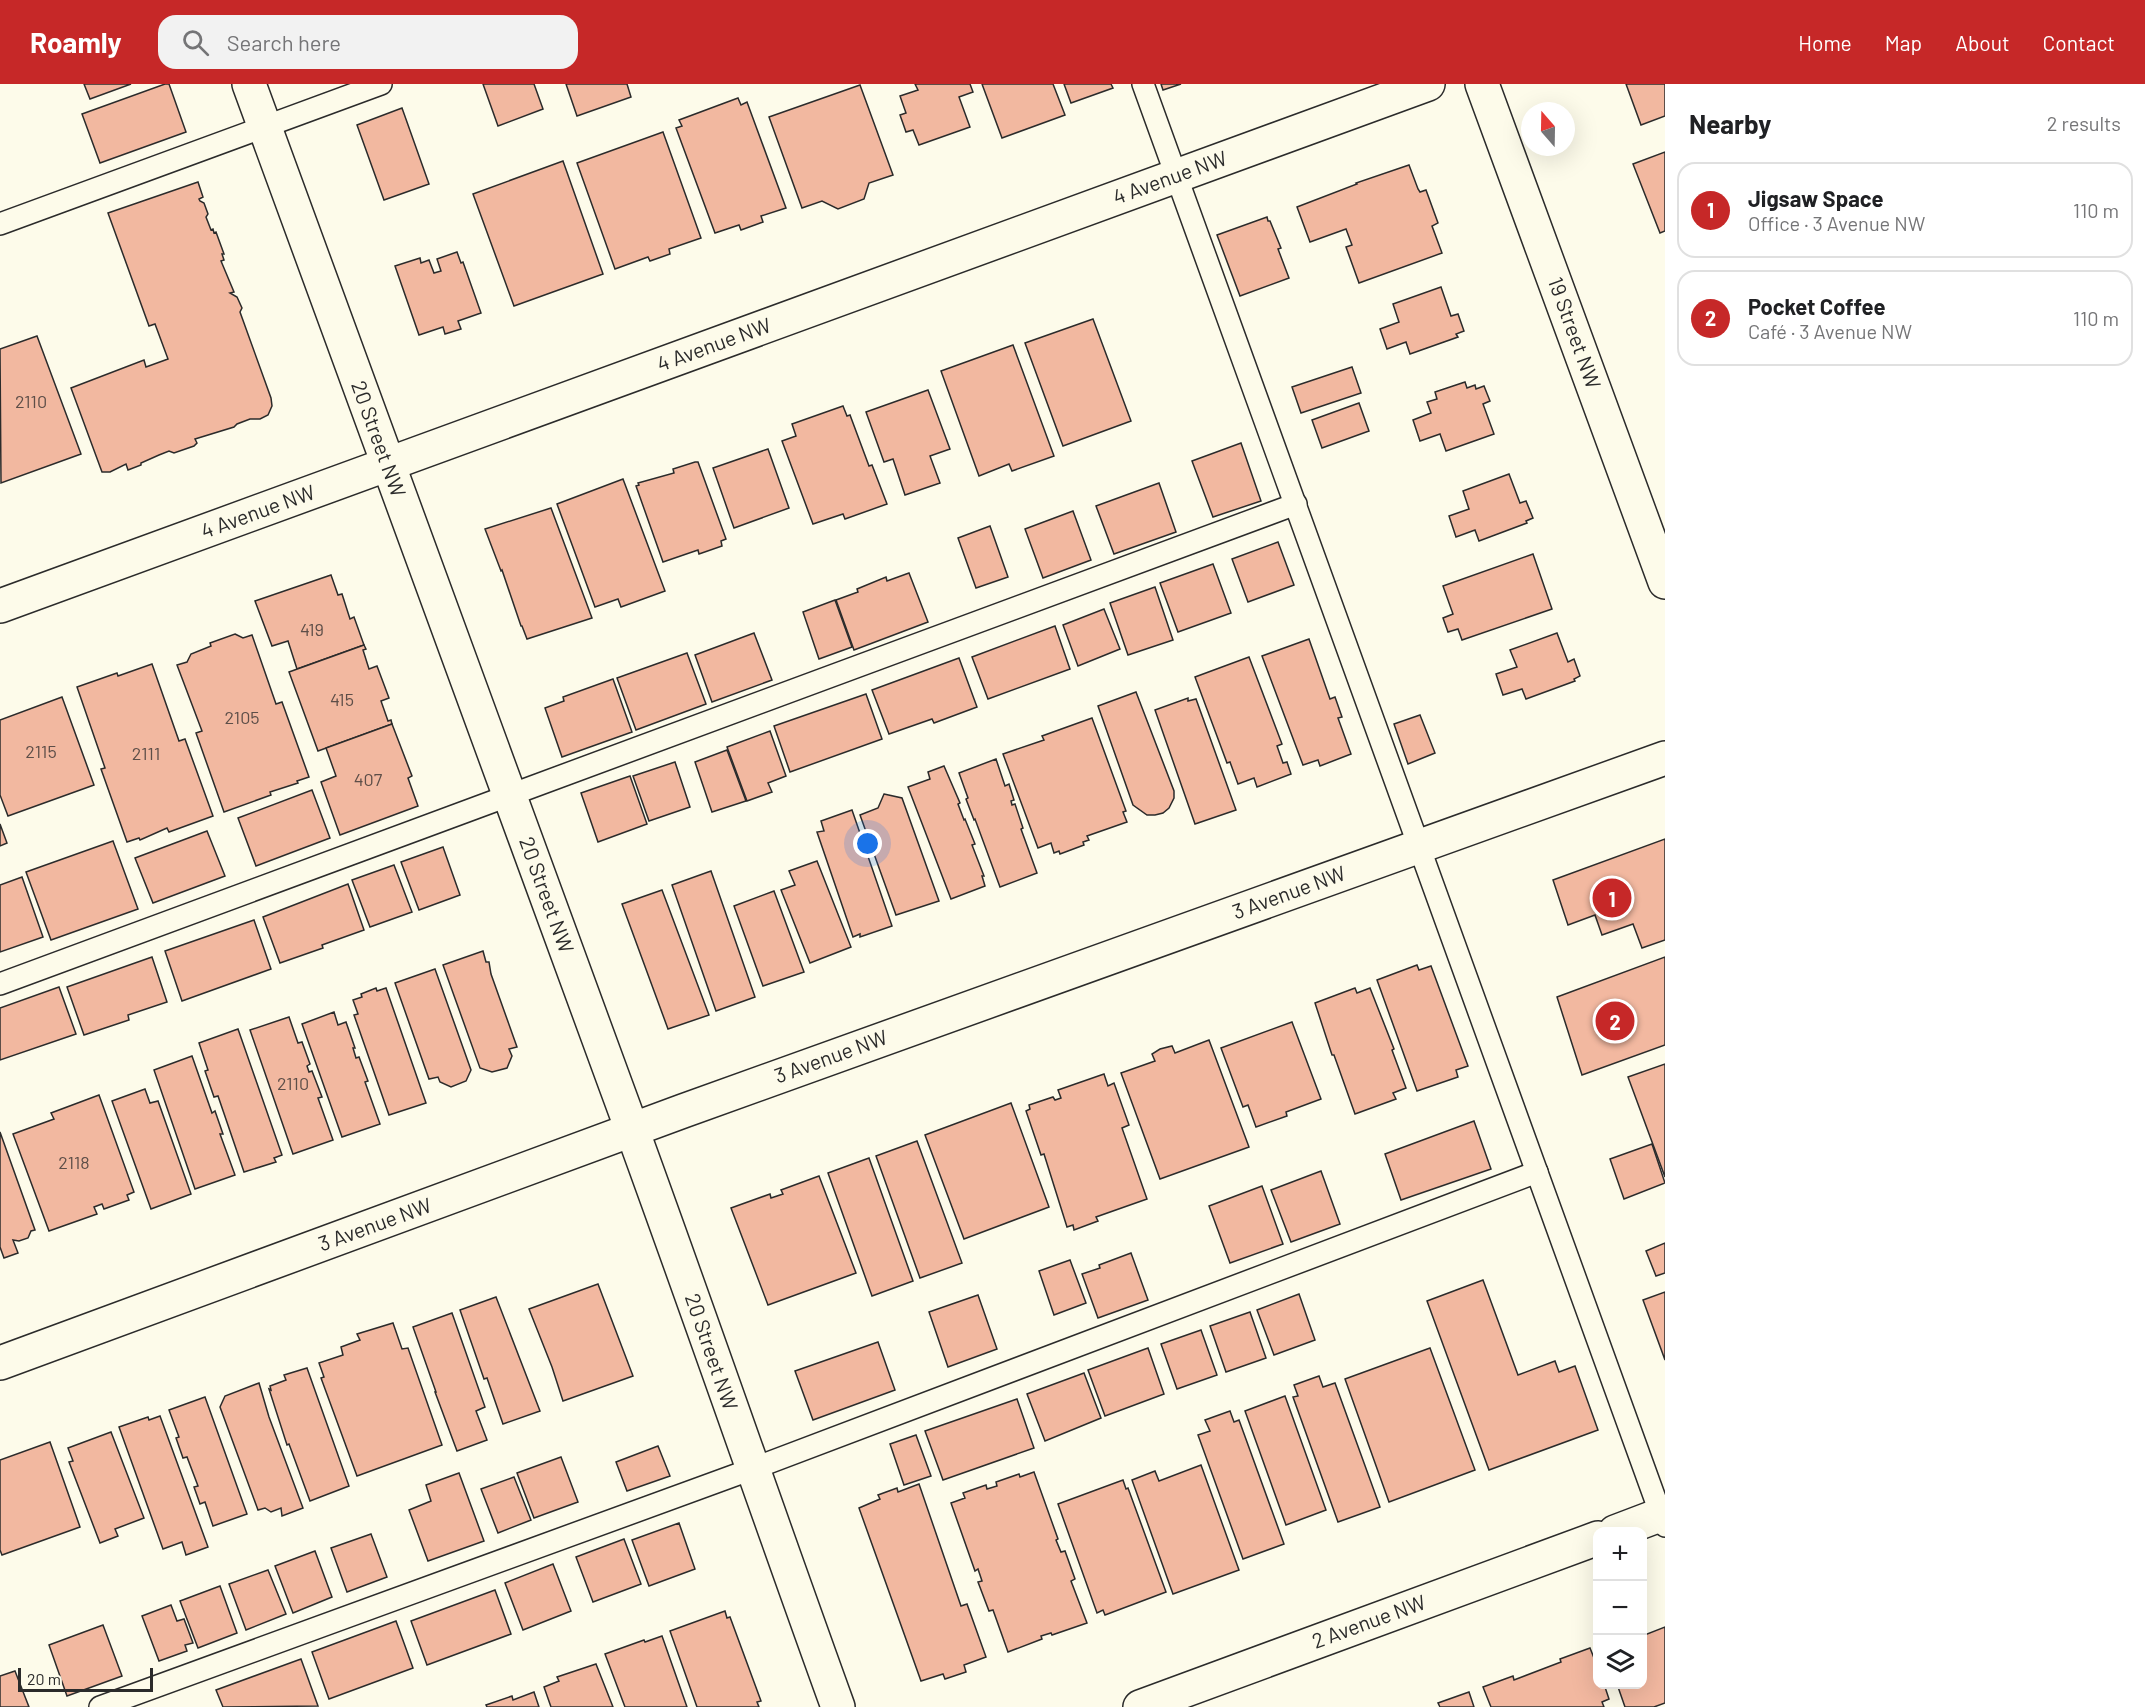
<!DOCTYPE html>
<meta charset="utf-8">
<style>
body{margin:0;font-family:Barlow,sans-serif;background:#f2f2f2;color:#202124}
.controls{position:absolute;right:18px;bottom:18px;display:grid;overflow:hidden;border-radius:12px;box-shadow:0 6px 24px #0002}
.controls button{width:54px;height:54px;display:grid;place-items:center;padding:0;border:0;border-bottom:2px solid #e0e0e0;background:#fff;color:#202124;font:30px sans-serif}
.compass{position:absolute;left:1521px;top:18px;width:54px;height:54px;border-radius:50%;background:#fff;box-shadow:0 6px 24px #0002;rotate:340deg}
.scale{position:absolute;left:18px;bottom:15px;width:135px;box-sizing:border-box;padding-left:6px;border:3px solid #2b2b2b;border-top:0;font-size:16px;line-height:21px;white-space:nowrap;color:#2b2b2b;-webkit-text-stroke:4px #fdfbea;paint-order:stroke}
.you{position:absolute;left:868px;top:760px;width:21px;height:21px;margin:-15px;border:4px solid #fff;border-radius:50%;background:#1a73e8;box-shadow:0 0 0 9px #1a73e833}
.badge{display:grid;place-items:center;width:39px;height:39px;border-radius:50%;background:#c62828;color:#fff;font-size:20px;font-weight:700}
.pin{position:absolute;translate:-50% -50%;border:3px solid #fff;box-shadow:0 2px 6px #0006}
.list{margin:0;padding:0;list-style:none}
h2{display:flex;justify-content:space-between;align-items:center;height:78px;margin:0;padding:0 24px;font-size:26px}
h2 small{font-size:20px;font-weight:400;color:#757577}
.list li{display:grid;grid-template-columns:39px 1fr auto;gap:18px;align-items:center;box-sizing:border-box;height:96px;margin:0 12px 12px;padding:0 12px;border:2px solid #e0e0e0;border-radius:18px}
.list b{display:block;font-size:22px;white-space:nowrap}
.list p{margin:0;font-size:20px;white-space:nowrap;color:#757577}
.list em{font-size:20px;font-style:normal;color:#757577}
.icon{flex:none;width:33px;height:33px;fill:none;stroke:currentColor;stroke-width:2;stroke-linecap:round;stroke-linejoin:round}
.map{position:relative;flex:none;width:1665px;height:1623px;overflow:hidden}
header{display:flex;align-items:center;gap:36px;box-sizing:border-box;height:84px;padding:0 30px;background:#c62828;color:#fff}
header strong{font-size:28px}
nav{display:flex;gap:33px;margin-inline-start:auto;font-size:21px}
.search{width:420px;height:54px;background:#f2f2f2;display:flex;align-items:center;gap:15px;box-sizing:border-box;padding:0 21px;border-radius:18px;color:#757577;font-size:22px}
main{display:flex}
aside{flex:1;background:#fff}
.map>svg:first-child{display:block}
.building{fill:#f2b8a0;stroke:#2b2b2b;stroke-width:1.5}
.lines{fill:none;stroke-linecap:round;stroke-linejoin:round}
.lane-casing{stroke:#2b2b2b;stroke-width:24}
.street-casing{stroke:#2b2b2b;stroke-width:36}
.secondary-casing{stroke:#2b2b2b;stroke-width:36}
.lane{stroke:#fdfbea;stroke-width:21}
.street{stroke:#fdfbea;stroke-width:33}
.secondary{stroke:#fdfbea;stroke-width:33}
.labels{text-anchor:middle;stroke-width:4.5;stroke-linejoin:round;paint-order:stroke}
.number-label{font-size:18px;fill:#5d4e48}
.street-label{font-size:21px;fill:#2b2b2b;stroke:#fdfbea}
</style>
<header>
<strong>Roamly</strong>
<div class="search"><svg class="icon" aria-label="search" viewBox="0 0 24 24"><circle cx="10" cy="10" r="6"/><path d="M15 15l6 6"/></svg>Search here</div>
<nav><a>Home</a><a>Map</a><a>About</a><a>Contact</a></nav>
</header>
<main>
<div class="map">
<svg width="1665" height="1623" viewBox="0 0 1665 1623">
<rect width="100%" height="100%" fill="#fdfbea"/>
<!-- building -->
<g class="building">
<path d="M84,0H131L90,15Z"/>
<path d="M165,0H169L186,48L100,79L82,30Z"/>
<path d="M483,0H534L543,25L498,42Z"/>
<path d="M566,0H627L631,13L577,32Z"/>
<path d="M915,0H970L973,8L959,13L970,43L919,61L913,46L906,48L900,31L906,29L900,12L918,6Z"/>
<path d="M982,0H1053L1065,31L1002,54Z"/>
<path d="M1064,0H1111L1113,4L1071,19Z"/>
<path d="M1161,0H1181L1163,6Z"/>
<path d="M1626,0H1665V32L1641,41Z"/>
<path d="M860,1L893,91L869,99L864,115L838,125L822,117L802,124L769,33Z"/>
<path d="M738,14L741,21L747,18L786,124L761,132L763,138L741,146L739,141L715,149L676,44L682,42L679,36Z"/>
<path d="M402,24L429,100L384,116L357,41Z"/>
<path d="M663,48L701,154L669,165L670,170L650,177L648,173L615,185L577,79Z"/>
<path d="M1665,68V147L1660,149L1633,80Z"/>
<path d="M563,77L603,190L514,222L473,110Z"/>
<path d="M1409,81L1418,105L1420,108L1426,106L1438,139L1432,142L1442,169L1359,199L1346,163L1352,161L1346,145L1310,158L1297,123L1357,100L1356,99Z"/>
<path d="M198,98L203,113L199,115L200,117L204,119L208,130L206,133L211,146L213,145L214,149L216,148L224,170H222L224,176L221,177L234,208L230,209L237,213L242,224L240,228L271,314L272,322L268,331L260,335H250L237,340L234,343L195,355L197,359L194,362L174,369L169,367L159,371L141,379V381L128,386L126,380L110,388H102L71,304L144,276L146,283L168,275L155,240L149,242L108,129Z"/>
<path d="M1267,133L1268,137H1270L1281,164L1278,165L1289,194L1240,212L1217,151Z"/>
<path d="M457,168L461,179L463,178L481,229L458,237L461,245L445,250L443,243L419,251L395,182L420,174L421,179L429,176L434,189L441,187L437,175Z"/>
<path d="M1441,203L1451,232L1458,230L1464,247L1456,250L1458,253L1410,270L1406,258L1387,265L1380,245L1399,238L1393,220Z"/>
<path d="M1093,235L1131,337L1063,362L1025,259Z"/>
<path d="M37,252L81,370L1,399L0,265Z"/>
<path d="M1013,261L1054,372L1012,387L1009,380L979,392L941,287Z"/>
<path d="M1352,283L1361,309L1301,329L1292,303Z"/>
<path d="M1465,298L1467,304L1475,301L1476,305L1484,302L1490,317L1483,320L1494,350L1446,367L1440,350L1420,357L1413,336L1431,329L1427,318L1437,315L1435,308Z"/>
<path d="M928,306L950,365L930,372L940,399L905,411L893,375L884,378L866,328Z"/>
<path d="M1359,319L1369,347L1322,364L1312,336Z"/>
<path d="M843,322L847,332L850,331L869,382L872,381L887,420L845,435L843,430L813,440L782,357L796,352L792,340Z"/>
<path d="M1241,359L1261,417L1213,433L1192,377Z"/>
<path d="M768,365L789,424L734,444L713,384Z"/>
<path d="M695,378H698L726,455L721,457L722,462L699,470L698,466L663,478L636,402L639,401L638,399L674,389L673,385Z"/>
<path d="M1509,390L1520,419L1526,417L1533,434L1526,437L1527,439L1479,457L1475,446L1456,453L1449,432L1469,425L1463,407Z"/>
<path d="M623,395L665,507L621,523L618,515L595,523L557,420Z"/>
<path d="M1159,399L1176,448L1114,470L1096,422Z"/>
<path d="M551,424L592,534L527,555L522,542H521L502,486L501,487L485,445Z"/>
<path d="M1073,427L1091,476L1043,494L1025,445Z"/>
<path d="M990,442L1008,493L976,504L958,454Z"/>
<path d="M1278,458L1294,501L1248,518L1232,475Z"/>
<path d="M1533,470L1552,525L1462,556L1458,545L1448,548L1443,534L1453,530L1443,502Z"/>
<path d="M1213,480L1231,529L1178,548L1160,499Z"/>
<path d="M909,489L928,538L854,566L836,516L858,508L857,505L886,493L887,497Z"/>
<path d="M331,491L338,511L342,510L350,535L354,533L364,561L297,585L288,557L272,562L255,517Z"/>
<path d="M1155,503L1173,556L1128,571L1110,519Z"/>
<path d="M835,516L852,563L819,575L803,528Z"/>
<path d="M1104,525L1120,565L1078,582L1063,541Z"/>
<path d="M1055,542L1070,585L988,615L972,573Z"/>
<path d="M754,549L772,596L712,618L695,571Z"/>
<path d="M1557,549L1568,578L1574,575L1580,592L1574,595L1575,597L1526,615L1522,605L1503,611L1496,590L1517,583L1510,566Z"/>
<path d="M235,550L243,554L252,551L276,620L282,618L309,693L297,697L298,699L270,708L271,711L224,728L196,649L202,647L177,581L187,578L191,570L211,562L210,559Z"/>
<path d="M1309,555L1330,615L1335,613L1342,633L1338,634L1351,670L1320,682L1318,676L1303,681L1262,572Z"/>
<path d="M364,561L366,565L363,566L369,585L377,582L389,614L381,617L388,637L391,636L392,640L318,667L289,588Z"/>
<path d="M687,569L706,620L636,646L617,594Z"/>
<path d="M1249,573L1282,660L1277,662L1283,679L1287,678L1291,690L1257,703L1254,694L1238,700L1230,678L1227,679L1195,593Z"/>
<path d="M959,574L977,623L934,639L932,635L889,650L872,606Z"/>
<path d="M152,580L179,657L185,655L213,732L169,748L167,744L140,756L139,754L127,758L101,685L105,684L77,603L117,589L118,592Z"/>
<path d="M613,595L632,648L562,673L545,624L564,617L563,613Z"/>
<path d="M1136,608L1174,707V714L1169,724L1163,729L1155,731H1147L1133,721L1098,622Z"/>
<path d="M866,610L882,655L790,688L774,642Z"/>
<path d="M62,613L94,701L8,732L0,711V636Z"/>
<path d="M1188,614V617L1196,615L1236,726L1195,740L1155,626Z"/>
<path d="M1420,631L1435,669L1408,680L1394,640Z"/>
<path d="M1092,634L1126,727L1123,728L1127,738L1087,752L1089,756L1083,758L1084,761L1060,770L1059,767L1054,769L1051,759L1038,764L1003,670L1044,656L1042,652Z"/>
<path d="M392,640L412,692L408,694L418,722L340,751L321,698L336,692L326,664Z"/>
<path d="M770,647L786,692L768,699L772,708L747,717L727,663Z"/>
<path d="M727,666L746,717L712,728L695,678Z"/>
<path d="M996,675L1005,702L1009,700L1014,716L1011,717L1012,721L1015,720L1023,744L1021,745L1037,789L1000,803L975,735L974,736L966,715L968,714L959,689Z"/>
<path d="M675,678L690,723L649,737L633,692Z"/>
<path d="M944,682L960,719L958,720L964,736L965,735L975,760L972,761L984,792H982L985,802L951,815L908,703L930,695L928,688Z"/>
<path d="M630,692L647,740L598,758L581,709Z"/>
<path d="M312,706L330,754L256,782L238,734Z"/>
<path d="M884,710L902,714L939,817L896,831L860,731L878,724Z"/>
<path d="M852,726L892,842L860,853V850L853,853L817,748L824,747L821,737Z"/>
<path d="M0,740L7,759L0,762Z"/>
<path d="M207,747L225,792L153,819L135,774Z"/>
<path d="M1665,755V856L1642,864L1633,840L1602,851L1595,831L1568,841L1553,796Z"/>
<path d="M113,757L138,825L51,856L26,788Z"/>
<path d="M443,763L460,811L419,826L401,778Z"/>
<path d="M817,777L851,863L810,879L781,806L795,801L789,787Z"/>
<path d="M394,781L412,828L370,843L352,796Z"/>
<path d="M711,787L755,913L716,927L672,801Z"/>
<path d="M22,793L43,853L0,868V801Z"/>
<path d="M348,800L364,846L322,861L323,864L280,879L263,833Z"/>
<path d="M662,806L709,931L668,945L622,820Z"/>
<path d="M774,807L804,888L763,902L734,822Z"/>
<path d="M254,836L271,885L182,917L165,867Z"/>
<path d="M483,867L486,878H489L491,890L517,963L509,965L512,972L507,984L492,988L480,984L443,881Z"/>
<path d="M152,873L167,918L128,931L129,936L84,951L67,903Z"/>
<path d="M1665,873V961L1582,991L1557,913Z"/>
<path d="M1417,881L1419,886L1431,882L1468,982L1456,986L1458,993L1417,1007L1377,896Z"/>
<path d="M435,885L471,986L466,997L451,1003L440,998L438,993L429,995L395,899Z"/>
<path d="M59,903L76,950L0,976V924Z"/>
<path d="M376,904L377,907L386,904L426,1019L389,1031L354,931L358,930L353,916L362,913L361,910Z"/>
<path d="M1355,904L1357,909L1370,904L1394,965L1392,966L1406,1004L1393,1009L1396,1015L1355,1030L1334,971H1332L1315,919Z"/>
<path d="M334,928L338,941L346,938L355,964H353L356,974L359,973L368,997L365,998L380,1040L342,1053L302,940Z"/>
<path d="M289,933L298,959L302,958L310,980L307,982L309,988L312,987L322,1013L318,1014L333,1056L293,1070L250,946Z"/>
<path d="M1292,938L1321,1015L1286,1028L1287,1032L1256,1043L1248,1021L1243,1023L1221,964Z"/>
<path d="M238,945L282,1071L274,1074L276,1078L244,1088L218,1012L214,1013L205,987L208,986L199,959Z"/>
<path d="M1209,956L1249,1063L1160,1095L1121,989L1155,977L1152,970L1160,965L1172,962L1175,969Z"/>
<path d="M192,972L212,1029L215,1027L223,1050H220L235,1091L195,1105L154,986Z"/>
<path d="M1665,980V1093L1628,993Z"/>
<path d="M1104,990L1108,1002L1114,999L1129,1041L1122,1044L1147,1115L1096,1133L1098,1137L1074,1146L1073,1141L1067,1143L1044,1070L1041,1071L1026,1027L1030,1025L1029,1021L1053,1013L1055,1016L1061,1014L1058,1006Z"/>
<path d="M145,1005L150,1019L158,1017L191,1110L151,1125L112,1017Z"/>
<path d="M99,1011L134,1108L127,1111L129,1116L104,1125L102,1120L94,1123L97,1130L49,1147L13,1050L54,1035L51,1029Z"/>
<path d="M1011,1019L1049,1123L964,1155L925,1051Z"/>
<path d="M1474,1037L1491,1085L1401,1116L1385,1070Z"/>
<path d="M0,1048L35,1146L31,1147L28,1154L19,1157L13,1156L18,1169L4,1174L0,1163Z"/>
<path d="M917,1057L962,1179L920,1194L876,1072Z"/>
<path d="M1652,1060L1665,1099L1624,1115L1610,1075Z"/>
<path d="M869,1074L913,1197L872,1212L828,1089Z"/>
<path d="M1321,1087L1340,1140L1291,1158L1271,1106Z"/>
<path d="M819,1092L856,1189L768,1221L731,1124L770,1110L771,1114L783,1110L781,1106Z"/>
<path d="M1262,1102L1283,1160L1230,1179L1209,1122Z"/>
<path d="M1665,1159V1189L1656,1192L1646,1167Z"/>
<path d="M1131,1169L1148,1216L1098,1234L1082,1190L1100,1184L1099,1181Z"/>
<path d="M1070,1176L1086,1219L1054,1231L1039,1187Z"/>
<path d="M1483,1196L1518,1291L1555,1277L1559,1288L1575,1282L1598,1346L1489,1386L1427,1217Z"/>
<path d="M598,1200L633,1292L563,1317L552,1283L529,1225Z"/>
<path d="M1665,1208V1276L1643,1216Z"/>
<path d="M1299,1210L1315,1256L1274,1271L1257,1226Z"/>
<path d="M978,1211L997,1265L948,1283L929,1228Z"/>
<path d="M496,1213L540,1327L503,1340L487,1294L484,1295L460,1226Z"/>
<path d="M1250,1228L1266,1274L1226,1288L1210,1242Z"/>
<path d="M452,1229L485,1323L476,1327L487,1356L457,1367L435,1308H436L413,1243Z"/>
<path d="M393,1239L402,1265L408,1264L442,1361L357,1392L321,1294L324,1293L319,1279L343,1271L341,1263L360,1256L357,1250Z"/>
<path d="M1201,1246L1217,1291L1177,1305L1161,1260Z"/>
<path d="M878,1258L895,1306L813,1336L795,1287Z"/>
<path d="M1148,1264L1164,1310L1105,1332L1088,1286Z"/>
<path d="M1430,1264L1475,1386L1389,1418L1345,1295Z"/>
<path d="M307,1284L349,1402L310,1417L289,1360L287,1361L269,1305L271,1306L270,1302L286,1296L284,1291Z"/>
<path d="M1084,1289L1101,1334L1045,1357L1027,1310Z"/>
<path d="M1319,1292L1323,1303L1335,1299L1380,1423L1338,1438L1293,1313L1298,1312L1294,1301Z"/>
<path d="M259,1299L269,1333L303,1424L282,1432L281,1424L271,1428L265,1424L258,1426L220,1323L225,1312Z"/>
<path d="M1285,1312L1326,1426L1286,1441L1245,1327Z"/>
<path d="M205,1313L247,1430L213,1442L205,1418L200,1420L194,1403L198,1402L187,1373L183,1374L176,1354L179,1353L169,1326Z"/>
<path d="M1017,1315L1034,1364L943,1396L925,1347Z"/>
<path d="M1230,1327L1234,1338L1239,1336L1284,1460L1243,1475L1198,1351L1210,1347L1205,1336Z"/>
<path d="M160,1332L208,1463L186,1471L182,1458L163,1465L119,1343L148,1333L149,1336Z"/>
<path d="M111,1348L144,1434L115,1445L118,1452L100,1459L69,1378L73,1377L68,1364Z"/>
<path d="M916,1351L931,1392L904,1401L890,1360Z"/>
<path d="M50,1358L80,1443L2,1471L0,1466V1376Z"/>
<path d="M658,1362L670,1392L627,1407L616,1378Z"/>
<path d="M561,1373L578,1418L534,1434L517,1389Z"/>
<path d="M1201,1381L1239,1486L1173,1510L1132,1396L1155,1387L1159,1397Z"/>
<path d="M1034,1388L1058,1455L1056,1456L1061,1468L1065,1467L1075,1495L1071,1497L1087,1539L1052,1551L1051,1549L1041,1552L1042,1555L1008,1568L993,1526L989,1527L978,1498L982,1497L978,1485L975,1487L951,1419L965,1414L963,1409L986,1401L987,1405L997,1402L996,1398L1019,1390L1020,1393Z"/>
<path d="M459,1389L484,1457L428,1477L409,1426L431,1417L426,1401Z"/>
<path d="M514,1393L531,1436L498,1449L481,1405Z"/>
<path d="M1123,1396L1126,1405L1128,1404L1166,1508L1105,1531L1103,1526L1097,1529L1058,1420Z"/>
<path d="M919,1400L961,1522L967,1520L986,1573L964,1581L966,1588L945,1595L943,1590L921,1597L859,1424L880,1415L878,1411L897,1404L898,1408Z"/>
<path d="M679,1439L695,1485L649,1502L632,1456Z"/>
<path d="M371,1450L387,1493L347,1508L331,1464Z"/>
<path d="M624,1455L641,1500L593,1518L576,1473Z"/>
<path d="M315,1467L332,1513L293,1529L275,1482Z"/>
<path d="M553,1480L571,1527L523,1546L505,1499Z"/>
<path d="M268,1486L286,1530L246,1546L229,1500Z"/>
<path d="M220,1502L237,1549L198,1564L180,1517Z"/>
<path d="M495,1506L511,1550L427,1581L411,1537Z"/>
<path d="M171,1521L177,1537L184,1535L193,1559L185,1561L187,1567L159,1577L142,1532Z"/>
<path d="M725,1527L727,1534L730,1533L761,1617L757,1618L759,1623H697L670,1547Z"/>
<path d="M396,1537L413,1584L329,1615L312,1568Z"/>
<path d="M103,1541L122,1592L67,1612L49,1561Z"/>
<path d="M1665,1543V1619L1654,1623H1625L1617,1600H1642V1552Z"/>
<path d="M662,1552L687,1623H625L605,1570L644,1556L645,1558Z"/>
<path d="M1590,1564L1598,1584V1600H1604L1609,1615L1602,1618L1604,1623H1491L1483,1603L1513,1592L1514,1596L1561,1578L1560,1575Z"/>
<path d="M301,1575L318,1622L223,1623L216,1606Z"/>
<path d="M596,1580L613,1623H551L544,1603L559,1597L557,1593Z"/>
<path d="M15,1587L29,1623H0V1592Z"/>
<path d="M534,1608L539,1623H487L486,1621L512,1612L513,1616Z"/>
<path d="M1469,1608L1474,1623H1440L1438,1619Z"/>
</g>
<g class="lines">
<defs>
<g id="lane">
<path d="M1143,0L1665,1442"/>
<path d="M0,140L381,0"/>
<path d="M0,900L1296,420"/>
<path d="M100,1623L752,1385L1537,1088"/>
</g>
<g id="street">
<path d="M249,0C369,335 494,668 616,1002C692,1208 763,1416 838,1623"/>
<path d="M0,522L1428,0"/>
<path d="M0,1279L683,1027L1665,674"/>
<path d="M1615,1448L1665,1429"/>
<path d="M1140,1623L1598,1454"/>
</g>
<path id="secondary" d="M1482,0L1665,498"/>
</defs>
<!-- lane casing -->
<use href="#lane" class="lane-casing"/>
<!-- street casing -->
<use href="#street" class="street-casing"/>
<!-- secondary casing -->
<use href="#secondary" class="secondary-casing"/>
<!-- lane -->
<use href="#lane" class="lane"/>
<!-- street -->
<use href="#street" class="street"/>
<!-- secondary -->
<use href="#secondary" class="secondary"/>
</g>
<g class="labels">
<!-- number labels -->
<g class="number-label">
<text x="31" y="324">2110</text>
<text x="312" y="552">419</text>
<text x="342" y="622">415</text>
<text x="242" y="640">2105</text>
<text x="41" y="674">2115</text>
<text x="146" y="676">2111</text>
<text x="368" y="702">407</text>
<text x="293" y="1006">2110</text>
<text x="74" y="1085">2118</text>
</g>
<!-- street labels -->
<g class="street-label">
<text transform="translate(1170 94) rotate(-20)" y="7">4 Avenue NW</text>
<text transform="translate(1574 249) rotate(70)" y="7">19 Street NW</text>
<text transform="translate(714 261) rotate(-20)" y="7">4 Avenue NW</text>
<text transform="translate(378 355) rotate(70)" y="7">20 Street NW</text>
<text transform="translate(258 428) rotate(-20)" y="7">4 Avenue NW</text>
<text transform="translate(1289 809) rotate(-20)" y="7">3 Avenue NW</text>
<text transform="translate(546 811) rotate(70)" y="7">20 Street NW</text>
<text transform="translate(831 973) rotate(-20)" y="7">3 Avenue NW</text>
<text transform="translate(375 1141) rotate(-20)" y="7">3 Avenue NW</text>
<text transform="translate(711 1268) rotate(71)" y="7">20 Street NW</text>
<text transform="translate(1369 1538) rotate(-20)" y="7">2 Avenue NW</text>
</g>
</g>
</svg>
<div class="controls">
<button>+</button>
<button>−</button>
<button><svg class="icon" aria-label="layers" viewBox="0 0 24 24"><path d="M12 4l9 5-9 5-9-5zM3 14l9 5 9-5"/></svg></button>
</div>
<svg class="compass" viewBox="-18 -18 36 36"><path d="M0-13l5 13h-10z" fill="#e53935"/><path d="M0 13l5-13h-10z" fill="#757577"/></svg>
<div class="scale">20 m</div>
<div class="you"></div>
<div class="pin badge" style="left:1612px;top:814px">1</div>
<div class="pin badge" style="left:1615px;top:937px">2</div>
</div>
<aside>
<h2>Nearby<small>2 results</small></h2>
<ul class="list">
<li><span class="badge">1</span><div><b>Jigsaw Space</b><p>Office · 3 Avenue NW</p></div><em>110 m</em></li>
<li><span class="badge">2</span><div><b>Pocket Coffee</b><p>Café · 3 Avenue NW</p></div><em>110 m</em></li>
</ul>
</aside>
</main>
